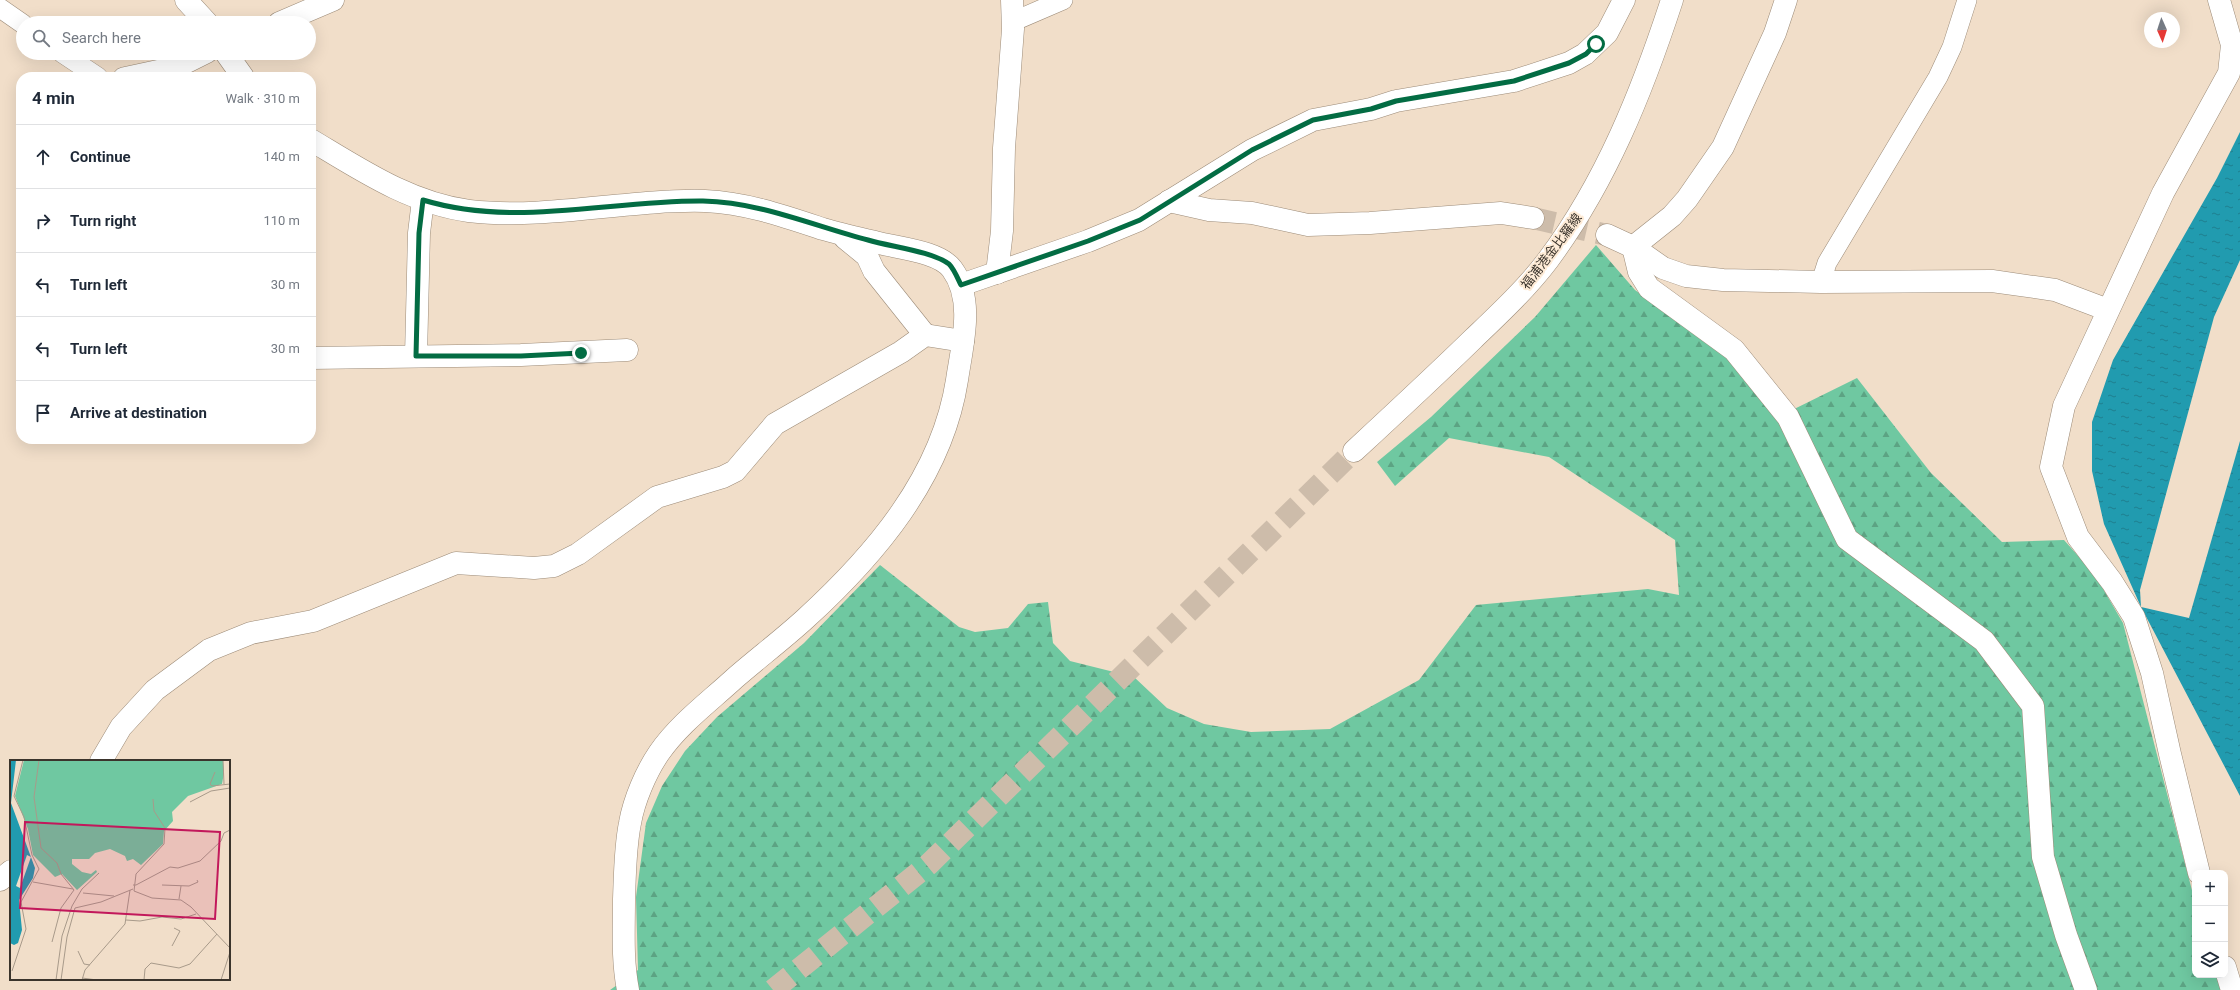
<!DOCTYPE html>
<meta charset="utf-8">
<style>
body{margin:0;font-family:Roboto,"Noto Sans JP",sans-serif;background:#f6f6f7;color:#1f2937}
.controls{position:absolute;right:12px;bottom:12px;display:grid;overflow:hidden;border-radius:8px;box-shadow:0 4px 16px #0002}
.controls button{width:36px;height:36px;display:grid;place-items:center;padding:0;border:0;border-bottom:1px solid #e0e1e3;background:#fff;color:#1f2937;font:20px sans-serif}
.compass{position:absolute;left:2144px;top:12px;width:36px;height:36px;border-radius:50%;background:#fff;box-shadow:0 4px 16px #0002;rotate:177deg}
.stop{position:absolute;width:12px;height:12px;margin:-9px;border:3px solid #036c43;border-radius:50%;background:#fff}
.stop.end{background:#036c43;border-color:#fff;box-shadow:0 1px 4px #0008}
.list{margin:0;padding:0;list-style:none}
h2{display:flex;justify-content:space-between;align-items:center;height:52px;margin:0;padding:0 16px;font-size:17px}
h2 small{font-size:13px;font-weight:400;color:#747a83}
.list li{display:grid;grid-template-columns:26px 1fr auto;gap:12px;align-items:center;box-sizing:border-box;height:64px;padding:0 16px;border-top:1px solid #e0e1e3}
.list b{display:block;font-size:15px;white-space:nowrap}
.list em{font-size:13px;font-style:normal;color:#747a83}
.icon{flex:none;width:22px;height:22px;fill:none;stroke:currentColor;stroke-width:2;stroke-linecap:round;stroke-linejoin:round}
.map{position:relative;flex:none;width:2240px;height:990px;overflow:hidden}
.search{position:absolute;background:#fff;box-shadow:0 4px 16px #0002;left:16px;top:16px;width:300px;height:44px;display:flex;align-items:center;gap:10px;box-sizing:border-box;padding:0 14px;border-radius:22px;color:#747a83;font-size:15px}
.panel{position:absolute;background:#fff;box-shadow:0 4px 16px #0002;left:16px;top:72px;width:300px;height:372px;border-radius:16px}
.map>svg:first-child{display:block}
.forest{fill:url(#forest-firs)}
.water{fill:url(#water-ripples)}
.pier{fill:#f1dec9}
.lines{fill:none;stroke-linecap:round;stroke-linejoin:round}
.minor-tunnel{stroke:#cdbcaa;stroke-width:22;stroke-dasharray:22 11;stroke-linecap:butt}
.secondary-tunnel{stroke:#cdbcaa;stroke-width:22;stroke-dasharray:22 11;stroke-linecap:butt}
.service-casing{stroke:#9c8b78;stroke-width:20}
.minor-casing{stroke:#9c8b78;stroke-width:23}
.secondary-casing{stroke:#9c8b78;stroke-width:23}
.service{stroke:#fff;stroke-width:19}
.minor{stroke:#fff;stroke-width:22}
.secondary{stroke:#fff;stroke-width:22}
.route{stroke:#036c43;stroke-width:5}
.labels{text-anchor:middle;stroke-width:4;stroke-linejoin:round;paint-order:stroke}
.street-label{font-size:13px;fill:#3b342c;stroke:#feebd6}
.inset-road{fill:none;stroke:#a89a8a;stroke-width:1}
.view{fill:#c2185b;fill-opacity:0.15;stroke:#c2185b;stroke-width:2}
.inset-edge{fill:none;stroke:#3b342c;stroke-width:2}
</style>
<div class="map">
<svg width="2240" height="990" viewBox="0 0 2240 990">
<defs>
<pattern id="forest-firs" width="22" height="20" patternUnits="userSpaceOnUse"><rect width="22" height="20" fill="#6fc8a1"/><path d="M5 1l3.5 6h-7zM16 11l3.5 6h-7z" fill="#5ca383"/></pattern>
<pattern id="water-ripples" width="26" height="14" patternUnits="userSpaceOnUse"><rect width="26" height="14" fill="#219baf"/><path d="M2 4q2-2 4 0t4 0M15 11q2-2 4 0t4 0" fill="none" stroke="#1e7f8f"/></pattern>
</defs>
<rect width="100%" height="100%" fill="#f1dec9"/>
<!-- forest -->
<path class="forest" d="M1596,245L1635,290L1725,356L1776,418L1857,378L1931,473L2002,542L2064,540L2095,575L2123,623L2195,902V975H2217L2222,990H610L638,970L636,897L646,823L662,786L685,751L717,717L804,643L880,565L959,627L975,632L1008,628L1028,604L1048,602L1053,643L1070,661L1134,677L1167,708L1204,724L1251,732L1330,729L1419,680L1476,605L1648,589L1679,595L1675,540L1549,457L1449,438L1395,486L1377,462L1431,417L1535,317Z"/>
<!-- water -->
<path class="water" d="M2240,132V796L2141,607L2104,524L2092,471V422L2113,360L2217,178Z"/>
<!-- pier -->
<path class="pier" d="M2240,260V441L2189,618L2141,607L2140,590L2214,317Z"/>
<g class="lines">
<!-- minor-tunnel -->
<path class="minor-tunnel" d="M1533,218L1607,235"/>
<!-- secondary-tunnel -->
<path class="secondary-tunnel" d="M773,990L928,865L1354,451"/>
<defs>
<g id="service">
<path d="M0,8L23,24"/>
<path d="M1012,22L1063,0"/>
<path d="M62,53L98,77"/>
<path d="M123,77L188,63L208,53"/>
<path d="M1821,282L1827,263L1938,77L1952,47L1967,0"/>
</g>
<g id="minor">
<path d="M186,0L207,23"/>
<path d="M279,23L333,0"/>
<path d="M226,53L243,77"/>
<path d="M311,140C361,170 410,203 469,211C548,220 626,199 705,201C747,203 784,216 823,229C840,234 858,238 875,242C896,248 939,251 952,269C975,300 962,345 957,380C942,477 875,555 805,619C782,640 758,658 735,678C709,702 679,724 659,753C646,772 634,800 630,823C625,848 625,874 624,899C624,930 622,959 628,990"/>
<path d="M1169,201L1209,210L1252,213L1308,225L1370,223L1501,213L1533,218"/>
<path d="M1607,235L1633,247L1663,268L1686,276L1723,280L1821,282L1992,281L2055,290L2108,310"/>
<path d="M845,238L867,256L874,271L925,335"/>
<path d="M1633,247L1639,272L1649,288L1734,350L1788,417L1847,539L1984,641L2033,706L2043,857L2066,935L2086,990"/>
<path d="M1633,247L1672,216L1687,199L1723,147L1775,33L1786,0"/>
<path d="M997,273L1002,231L1004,148L1013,29L1012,0"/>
<path d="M961,285L1088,241L1139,220L1252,150L1313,120L1371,109L1396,101L1514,81L1569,63L1585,54L1607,33L1624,0"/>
<path d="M416,356L419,233L423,200"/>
<path d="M311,358L521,355L627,350"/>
<path d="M101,761L121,727L155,690L209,650L251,633L313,621L456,563L534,568L554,566L578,554L657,497L723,477L735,471L775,424L901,352L925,335L963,341"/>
<path d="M2199,873L2170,754L2152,673L2134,617L2112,582L2078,537L2051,467L2064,406L2163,193L2229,73L2232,45L2219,0"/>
<path d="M0,880L11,871"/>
<path d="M2225,967L2232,990"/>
</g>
<path id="secondary" d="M1354,451C1394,414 1434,377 1473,339C1499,314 1526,289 1548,260C1606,182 1642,92 1672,0"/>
</defs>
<!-- service casing -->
<use href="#service" class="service-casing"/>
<!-- minor casing -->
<use href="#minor" class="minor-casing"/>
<!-- secondary casing -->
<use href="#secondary" class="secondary-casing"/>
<!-- service -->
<use href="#service" class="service"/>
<!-- minor -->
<use href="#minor" class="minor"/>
<!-- secondary -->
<use href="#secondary" class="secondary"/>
</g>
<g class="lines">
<!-- route -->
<path class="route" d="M581,353L521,356H416L419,233L423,200C515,228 610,200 703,201C760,202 814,226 868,240C891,247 931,251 949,264C954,269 958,279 961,285L1088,241L1140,220L1252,150L1313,120L1371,109L1396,101L1514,81L1569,63L1586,54L1596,44"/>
</g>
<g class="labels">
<!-- street labels -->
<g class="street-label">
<text transform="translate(1551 251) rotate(-53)" y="5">福浦港金比羅線</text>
</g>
</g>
<!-- overview -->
<g transform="translate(10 760)">
<rect width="220" height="220" fill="#f1dec9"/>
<path d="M14,0H213L214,13L212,24L178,36L162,52L163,61L154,71L153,84L131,105L123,99L117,101L115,96L100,89L85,93L79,99H62V104L72,112L81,114L86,110L87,112L67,130L52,114L45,117L23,95L18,69L5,36Z" fill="#6fc8a1"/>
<path d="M0,0H6L1,43L25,108L23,118L9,140L12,170L8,183L4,185L0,183Z" fill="#219baf"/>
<path d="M17,95L21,97L10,128L6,126Z" fill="#f1dec9"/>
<path class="inset-road" d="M29,0L24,37L31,88L47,103L51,114L64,130M213,0L214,24M205,12L200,24L202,26L220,24M143,39L144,51L155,68L154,84L126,114L124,131L142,138L171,140L181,147L220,188M180,42L201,31L220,28M23,122L63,129M123,125H126L160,107L168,108L190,101L211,81L214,73L220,70M152,125L179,126L188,122L187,120M73,133L104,136M169,139L171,126M116,160L130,161L152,157L171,159L186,154M42,182L51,148L64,130M162,186L170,171L164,168M68,191L74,204L80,205M2,211L16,169L11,142L29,109L22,95L14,57L4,36L13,0M72,218L87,220M46,220L52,176L62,146L72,129L89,113M51,220L57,177L65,148L91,142L123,129M72,220L75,210L115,164L120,130M134,220L135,209L141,203L169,208L180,204L207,174M211,220L220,192"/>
<path class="view" d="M15,62L210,72L205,159L10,148Z"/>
<rect width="220" height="220" class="inset-edge"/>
</g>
</svg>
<div class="controls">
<button>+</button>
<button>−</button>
<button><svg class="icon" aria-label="layers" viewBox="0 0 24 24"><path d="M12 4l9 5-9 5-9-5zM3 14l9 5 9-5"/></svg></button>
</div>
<svg class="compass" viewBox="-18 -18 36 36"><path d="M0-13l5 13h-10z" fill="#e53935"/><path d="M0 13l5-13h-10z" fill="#747a83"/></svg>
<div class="stop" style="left:1596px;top:44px"></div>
<div class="stop end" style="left:581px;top:353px"></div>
<div class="search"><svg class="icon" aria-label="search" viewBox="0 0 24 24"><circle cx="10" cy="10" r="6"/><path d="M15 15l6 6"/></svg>Search here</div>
<section class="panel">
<h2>4 min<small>Walk · 310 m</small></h2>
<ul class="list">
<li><svg class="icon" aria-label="ahead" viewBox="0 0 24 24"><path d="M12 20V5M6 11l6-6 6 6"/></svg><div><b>Continue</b></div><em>140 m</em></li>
<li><svg class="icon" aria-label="right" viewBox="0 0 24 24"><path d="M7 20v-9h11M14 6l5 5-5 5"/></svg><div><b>Turn right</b></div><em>110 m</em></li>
<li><svg class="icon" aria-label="left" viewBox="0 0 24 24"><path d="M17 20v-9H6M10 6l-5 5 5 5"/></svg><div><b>Turn left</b></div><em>30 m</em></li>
<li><svg class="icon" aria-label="left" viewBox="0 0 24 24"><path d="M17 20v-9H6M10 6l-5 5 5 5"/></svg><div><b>Turn left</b></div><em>30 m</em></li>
<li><svg class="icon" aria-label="arrive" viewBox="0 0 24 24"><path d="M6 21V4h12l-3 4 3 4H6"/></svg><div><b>Arrive at destination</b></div></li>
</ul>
</section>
</div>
